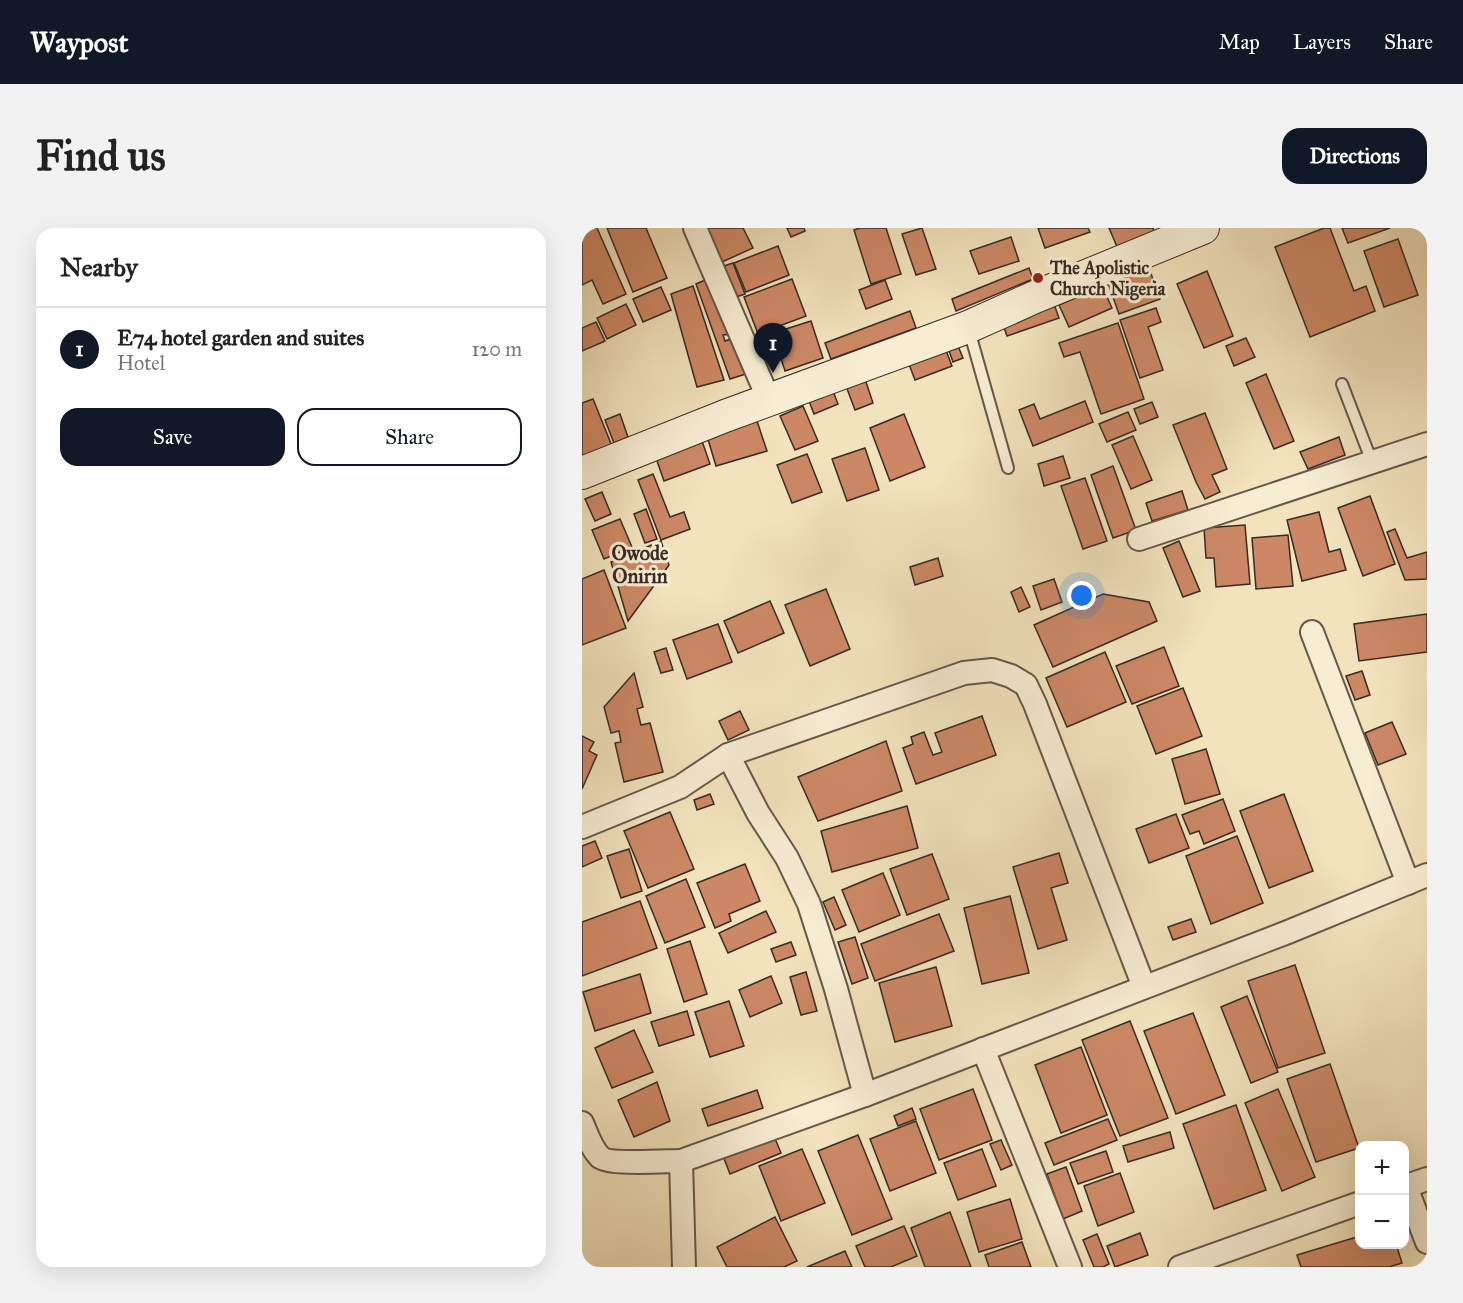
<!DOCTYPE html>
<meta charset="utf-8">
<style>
body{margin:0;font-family:"IM FELL Great Primer",serif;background:#f2f2f2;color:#222}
.controls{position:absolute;right:18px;bottom:18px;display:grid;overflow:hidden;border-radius:12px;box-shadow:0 6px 24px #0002}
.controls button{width:54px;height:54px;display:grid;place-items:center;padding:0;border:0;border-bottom:2px solid #e0e0e0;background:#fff;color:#222;font:30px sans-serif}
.you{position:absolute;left:500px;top:368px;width:21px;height:21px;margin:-15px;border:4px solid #fff;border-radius:50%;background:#1a73e8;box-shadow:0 0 0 9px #1a73e833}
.badge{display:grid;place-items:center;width:39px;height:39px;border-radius:50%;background:#111827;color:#fff;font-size:20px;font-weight:700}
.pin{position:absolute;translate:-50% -50px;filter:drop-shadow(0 2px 3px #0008)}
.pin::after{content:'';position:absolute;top:32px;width:21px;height:18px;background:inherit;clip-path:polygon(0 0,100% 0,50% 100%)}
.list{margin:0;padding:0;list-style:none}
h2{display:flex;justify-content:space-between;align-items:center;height:78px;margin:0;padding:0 24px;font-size:26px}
h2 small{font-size:20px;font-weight:400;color:#767676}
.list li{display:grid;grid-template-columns:39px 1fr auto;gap:18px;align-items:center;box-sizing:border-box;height:84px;padding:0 24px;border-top:2px solid #e0e0e0}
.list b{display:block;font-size:22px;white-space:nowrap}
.list p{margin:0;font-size:20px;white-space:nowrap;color:#767676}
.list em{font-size:20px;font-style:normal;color:#767676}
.actions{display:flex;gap:12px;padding:18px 24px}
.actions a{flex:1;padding:14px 0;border:2px solid #111827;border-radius:18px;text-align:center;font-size:21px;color:#111827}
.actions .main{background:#111827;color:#fff}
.map{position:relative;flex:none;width:845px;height:1039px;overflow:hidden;border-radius:18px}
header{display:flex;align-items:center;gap:36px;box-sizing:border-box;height:84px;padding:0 30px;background:#111827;color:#fff}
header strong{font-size:28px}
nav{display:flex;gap:33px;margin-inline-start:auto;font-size:21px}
.intro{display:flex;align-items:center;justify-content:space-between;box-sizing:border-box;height:144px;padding:0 36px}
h1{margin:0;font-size:42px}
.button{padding:15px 27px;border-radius:18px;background:#111827;color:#fff;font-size:21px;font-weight:700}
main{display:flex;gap:36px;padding:0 36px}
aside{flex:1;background:#fff;border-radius:18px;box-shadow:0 6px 24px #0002}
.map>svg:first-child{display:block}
.building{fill:#cc8865;stroke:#372b23;stroke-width:1.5}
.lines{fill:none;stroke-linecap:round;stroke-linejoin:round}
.lane-casing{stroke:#665949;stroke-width:14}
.street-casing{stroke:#665949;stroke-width:26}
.secondary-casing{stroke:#372b23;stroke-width:34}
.lane{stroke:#f7edd3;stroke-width:10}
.street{stroke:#f7edd3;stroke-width:22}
.secondary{stroke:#f7edd3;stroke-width:32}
.poi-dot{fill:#8f2418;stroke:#f7edd3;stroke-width:2}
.labels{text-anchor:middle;stroke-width:6;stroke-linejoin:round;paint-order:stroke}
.poi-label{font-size:18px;font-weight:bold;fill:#372b23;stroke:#f7edd3;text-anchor:start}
.neighbourhood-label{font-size:20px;font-weight:bold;fill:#372b23;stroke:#f7edd3}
</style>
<header>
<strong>Waypost</strong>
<nav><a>Map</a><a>Layers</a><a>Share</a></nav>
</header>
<div class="intro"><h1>Find us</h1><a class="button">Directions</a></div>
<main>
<aside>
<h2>Nearby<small></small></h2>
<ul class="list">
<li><span class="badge">1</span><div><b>E74 hotel garden and suites</b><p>Hotel</p></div><em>120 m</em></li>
</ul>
<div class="actions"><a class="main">Save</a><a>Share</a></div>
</aside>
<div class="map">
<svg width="845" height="1039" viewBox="0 0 845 1039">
<rect width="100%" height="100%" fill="#f2e3bc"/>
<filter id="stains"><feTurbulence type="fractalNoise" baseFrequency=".00333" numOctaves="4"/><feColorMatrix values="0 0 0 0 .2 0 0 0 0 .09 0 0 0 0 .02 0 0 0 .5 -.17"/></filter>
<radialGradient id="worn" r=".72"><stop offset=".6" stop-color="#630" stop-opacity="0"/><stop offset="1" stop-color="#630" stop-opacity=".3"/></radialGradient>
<!-- building -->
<g class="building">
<path d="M0,0H15L44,66L21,76L10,52L0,57Z"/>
<path d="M25,0H64L85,50L51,64Z"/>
<path d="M124,0H161L171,20L140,34Z"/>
<path d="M205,0H222L223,3L209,9Z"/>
<path d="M278,0H304L319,46L289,56L272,2Z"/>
<path d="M340,0L354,41L334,47L320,6Z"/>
<path d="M456,0H506L508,4L463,20Z"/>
<path d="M527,0H571L573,6L536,21Z"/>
<path d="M742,0H748L772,63L784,58L793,83L728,109L693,19Z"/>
<path d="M760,0H808L766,15Z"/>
<path d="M429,9L437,33L397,46L388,23Z"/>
<path d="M816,11L836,67L802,79L782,23Z"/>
<path d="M196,18L207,47L164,64L152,35Z"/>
<path d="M151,35L163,66L154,69L142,38Z"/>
<path d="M447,40L451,51L374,83L370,71Z"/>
<path d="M567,40L578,71L537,86L526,55Z"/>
<path d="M625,43L651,108L622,120L595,56Z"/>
<path d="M130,49L150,106L141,107L143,113L155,109L170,144L148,151L114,56Z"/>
<path d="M210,51L224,88L176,106L162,69Z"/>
<path d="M303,52L310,71L284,81L277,62Z"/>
<path d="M111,58L142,152L115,159L89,66Z"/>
<path d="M520,58L530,80L487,99L477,77Z"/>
<path d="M79,59L89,82L61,94L51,71Z"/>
<path d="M44,76L54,97L25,111L15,90Z"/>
<path d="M472,76L477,90L425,108L420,94Z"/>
<path d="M574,80L579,94L566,99L581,142L558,150L538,92Z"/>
<path d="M328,83L334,100L249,131L243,115Z"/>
<path d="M229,93L241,130L203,143L191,105Z"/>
<path d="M14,94L23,113L0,123V100Z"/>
<path d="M536,95L562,171L519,186L498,124L482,129L477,115Z"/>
<path d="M664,110L673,129L652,138L644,118Z"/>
<path d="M374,113L381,130L371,134L365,117Z"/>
<path d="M362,117L370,138L333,152L325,131Z"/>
<path d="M684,146L712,213L692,221L664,155Z"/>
<path d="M283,151L291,175L273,182L264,158Z"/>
<path d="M251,163L256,176L232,186L227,173Z"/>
<path d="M11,171L30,218L0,230V175Z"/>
<path d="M503,173L511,194L451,218L437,182L452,176L458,191Z"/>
<path d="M570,174L576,189L558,196L552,181Z"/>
<path d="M221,178L236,213L213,222L198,188Z"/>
<path d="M546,184L554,202L525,214L517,196Z"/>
<path d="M623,185L645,241L630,247L638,264L623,271L614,254L591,197Z"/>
<path d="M38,186L46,209L32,215L23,192Z"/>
<path d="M322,186L343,239L308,253L288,200Z"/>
<path d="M175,193L185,223L134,238L125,208Z"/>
<path d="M551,208L570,252L549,261L530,217Z"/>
<path d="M757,209L763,227L726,241L718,224Z"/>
<path d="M120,213L128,236L82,253L74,230Z"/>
<path d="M283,220L297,262L265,273L250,231Z"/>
<path d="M225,226L240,264L210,275L195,237Z"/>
<path d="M481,228L488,250L462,258L456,236Z"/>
<path d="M531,238L554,302L531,310L509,247Z"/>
<path d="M71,246L88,289L102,284L108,301L79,312L56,252Z"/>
<path d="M503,250L525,313L501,321L479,258Z"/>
<path d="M600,263L606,282L570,293L564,275Z"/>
<path d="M20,264L29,286L13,293L3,271Z"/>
<path d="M788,268L813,336L781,348L756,280Z"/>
<path d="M64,281L75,311L63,315L52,286Z"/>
<path d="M737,284L747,324L758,321L764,342L720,353L705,292Z"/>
<path d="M38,291L50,319L22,331L10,302Z"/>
<path d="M663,297L668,356L634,359L632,330H624L622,300Z"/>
<path d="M813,301L825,330L845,324V351L823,352L805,304Z"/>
<path d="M706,307L711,358L674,361L670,310Z"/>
<path d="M79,313L87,337L46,393L29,334Z"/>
<path d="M597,313L618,363L601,369L581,320Z"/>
<path d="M356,330L361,348L333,357L328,339Z"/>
<path d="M22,342L44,400L0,417V351Z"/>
<path d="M472,351L480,374L459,382L451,358Z"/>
<path d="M439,359L448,379L437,384L429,364Z"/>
<path d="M244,361L268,421L228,438L203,377Z"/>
<path d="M521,366L567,374L575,393L471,439L452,397Z"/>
<path d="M188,373L202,405L156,425L142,393Z"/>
<path d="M845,386V424L777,433L772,396Z"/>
<path d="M136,396L150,434L105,451L91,412Z"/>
<path d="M582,419L597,458L550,476L534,438Z"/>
<path d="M84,420L91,442L79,445L72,424Z"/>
<path d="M523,424L544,474L485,499L464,450Z"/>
<path d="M780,443L788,467L773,472L764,448Z"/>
<path d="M52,445L61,479L55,481L59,497L68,495L81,544L42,554L33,515L39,514L37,503L29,505L22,479Z"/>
<path d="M601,460L620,508L574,526L555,478Z"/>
<path d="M158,483L167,502L146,512L137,493Z"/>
<path d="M400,488L414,527L334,556L321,520L331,516L329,509L342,504L351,527L360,524L353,505Z"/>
<path d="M810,494L824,526L796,537L783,505Z"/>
<path d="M0,508L12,514L7,523L15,527L0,561Z"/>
<path d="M304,513L320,563L236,593L216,549Z"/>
<path d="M624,521L638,566L603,576L590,531Z"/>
<path d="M128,566L132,576L115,582L112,572Z"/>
<path d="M702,566L731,643L687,660L658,583Z"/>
<path d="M641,571L653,603L622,616L617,603L608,606L600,587Z"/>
<path d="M325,578L336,620L250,644L239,603Z"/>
<path d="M88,584L112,641L66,660L42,603Z"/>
<path d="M594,586L607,620L567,635L554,601Z"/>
<path d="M655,608L681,675L629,696L604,628Z"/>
<path d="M13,613L20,630L0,639V618Z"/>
<path d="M47,621L60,663L39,670L25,628Z"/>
<path d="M477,625L486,655L469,660L485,712L456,721L431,639Z"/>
<path d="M350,626L367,671L325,687L308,641Z"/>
<path d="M163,636L178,673L147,686L149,693L133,700L115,655Z"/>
<path d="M301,645L318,687L277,704L260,662Z"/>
<path d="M104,651L123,699L83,715L64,668Z"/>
<path d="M428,668L447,745L400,756L382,680Z"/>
<path d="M252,669L264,697L253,702L241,674Z"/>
<path d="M58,673L75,720L0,748V694Z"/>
<path d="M184,683L194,704L146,725L137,705Z"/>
<path d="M357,686L372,723L293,753L279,716Z"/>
<path d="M609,691L614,704L591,712L586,699Z"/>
<path d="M273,709L286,750L270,756L256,714Z"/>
<path d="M108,713L125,766L102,774L85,721Z"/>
<path d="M209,714L214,727L194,734L189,721Z"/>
<path d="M713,737L743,825L696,840L666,753Z"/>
<path d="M354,739L370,798L313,814L297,755Z"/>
<path d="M224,744L235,783L219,787L208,749Z"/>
<path d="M58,746L69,785L13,803L1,764Z"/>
<path d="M189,748L200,775L168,789L157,762Z"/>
<path d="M665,768L696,844L669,855L639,779Z"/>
<path d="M147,773L162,818L128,829L113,784Z"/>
<path d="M105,783L112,807L77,818L69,794Z"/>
<path d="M611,785L643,867L594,886L562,803Z"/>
<path d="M548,793L586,890L538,908L500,812Z"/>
<path d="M52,802L71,844L30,860L13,820Z"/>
<path d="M499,819L525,887L479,905L453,837Z"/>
<path d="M748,836L777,920L734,934L705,851Z"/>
<path d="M75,854L88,893L52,909L36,872Z"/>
<path d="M391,861L410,912L357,932L338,881Z"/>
<path d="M696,861L733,949L700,963L663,875Z"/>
<path d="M175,862L181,880L126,898L120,881Z"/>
<path d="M654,877L684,962L632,981L601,896Z"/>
<path d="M330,880L334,891L316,898L312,888Z"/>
<path d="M526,891L535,912L472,937L463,915Z"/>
<path d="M334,893L354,945L308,963L288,911Z"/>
<path d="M588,904L592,920L546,934L541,918Z"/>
<path d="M276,907L310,991L270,1007L236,923Z"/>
<path d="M192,908L199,925L148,946L141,928Z"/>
<path d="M419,912L430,937L419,942L408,916Z"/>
<path d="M220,921L243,975L199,993L177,938Z"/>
<path d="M400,921L414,958L376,972L362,935Z"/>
<path d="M524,923L531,944L496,956L488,935Z"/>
<path d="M484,939L500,983L481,991L465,946Z"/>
<path d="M538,945L552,984L516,998L502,958Z"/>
<path d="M428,971L440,1011L397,1024L385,984Z"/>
<path d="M368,984L389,1039H343L329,1000Z"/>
<path d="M193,989L215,1033L202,1039H145L135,1019Z"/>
<path d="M322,998L335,1028L309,1039H283L274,1018Z"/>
<path d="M558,1005L566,1027L533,1039L525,1018Z"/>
<path d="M515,1006L527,1036L521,1039H512L501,1012Z"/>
<path d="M778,1008V1016H814L820,1035L807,1039H719L715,1027Z"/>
<path d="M440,1014L449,1039H407L403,1027Z"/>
<path d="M263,1023L270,1039H225Z"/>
</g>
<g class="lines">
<defs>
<g id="lane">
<path d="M387,102L426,240"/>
<path d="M760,156L790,234"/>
</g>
<g id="street">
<path d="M113,0L187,172"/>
<path d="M557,311L845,216"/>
<path d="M730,404L826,655"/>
<path d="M146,527L176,585L205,630L227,676L254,761L283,867"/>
<path d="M0,599L98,559L146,527L382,445L410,442L429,448L444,457L453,476L562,759"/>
<path d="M401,821L488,1039"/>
<path d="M0,895C5,906 9,920 18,929C27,937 85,933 99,933"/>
<path d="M822,959L845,951"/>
<path d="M824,959L845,1014"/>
<path d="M102,1039L99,933L283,867L706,704L845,647"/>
<path d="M598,1039L778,975"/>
</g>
<path id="secondary" d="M0,245L143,188L386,99L453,69L621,0"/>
</defs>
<!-- lane casing -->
<use href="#lane" class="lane-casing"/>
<!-- street casing -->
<use href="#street" class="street-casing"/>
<!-- secondary casing -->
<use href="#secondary" class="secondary-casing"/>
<!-- lane -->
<use href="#lane" class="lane"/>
<!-- street -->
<use href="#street" class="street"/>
<!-- secondary -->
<use href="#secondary" class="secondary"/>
</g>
<!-- markers -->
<circle class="poi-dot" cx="456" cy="50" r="6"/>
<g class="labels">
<!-- poi labels -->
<g class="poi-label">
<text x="468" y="46">The Apolistic<tspan x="468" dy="21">Church Nigeria</tspan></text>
</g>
<!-- neighbourhood labels -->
<g class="neighbourhood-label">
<text x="58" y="332">Owode<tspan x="58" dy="23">Onirin</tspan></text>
</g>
</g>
<rect width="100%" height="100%" filter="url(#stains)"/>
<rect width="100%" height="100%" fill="url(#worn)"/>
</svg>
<div class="controls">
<button>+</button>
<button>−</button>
</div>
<div class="you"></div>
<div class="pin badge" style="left:191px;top:145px">1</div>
</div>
</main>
